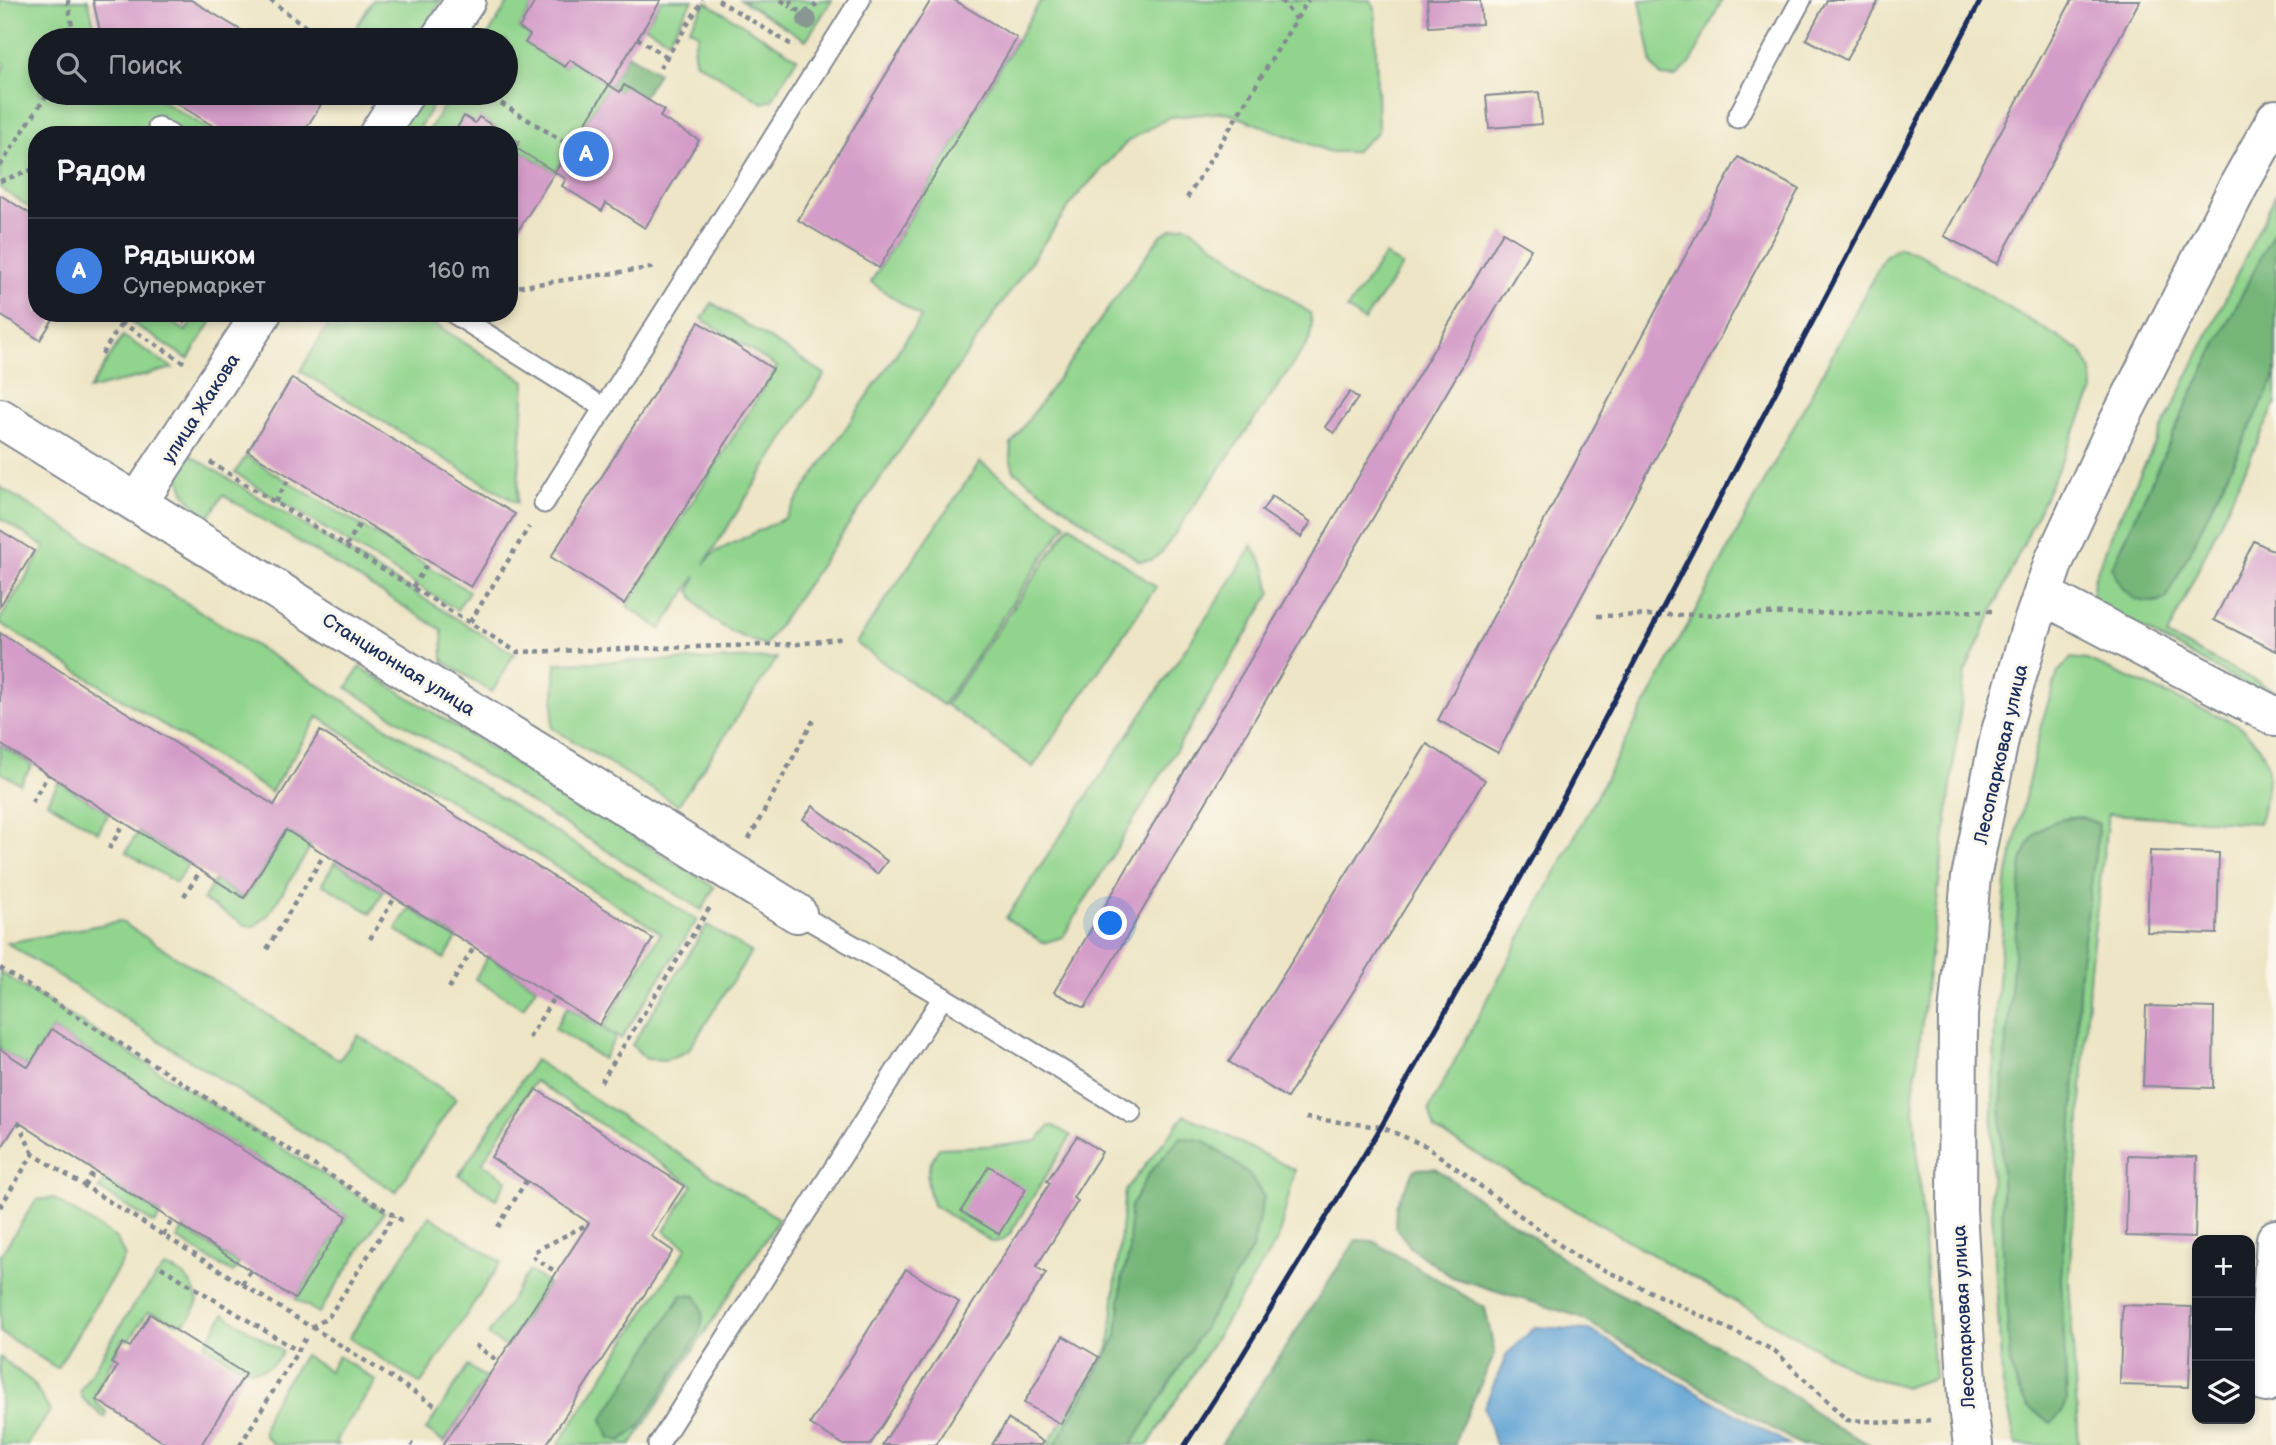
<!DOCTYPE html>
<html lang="ru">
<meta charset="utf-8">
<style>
body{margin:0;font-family:"Balsamiq Sans",sans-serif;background:#20242c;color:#f1f3f6}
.controls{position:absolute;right:21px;bottom:21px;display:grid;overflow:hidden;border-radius:14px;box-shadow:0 4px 10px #0003}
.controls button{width:63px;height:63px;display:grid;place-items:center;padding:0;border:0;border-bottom:2px solid #363941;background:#171b24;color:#f1f3f6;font:35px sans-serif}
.you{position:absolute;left:1111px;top:924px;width:24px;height:24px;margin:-18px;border:5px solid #fff;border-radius:50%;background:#1a73e8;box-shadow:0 0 0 10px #1a73e833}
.badge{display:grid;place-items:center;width:46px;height:46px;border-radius:50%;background:#1a73e8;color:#fff;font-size:23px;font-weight:700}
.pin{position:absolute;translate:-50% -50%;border:4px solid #fff;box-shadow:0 2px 7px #0006}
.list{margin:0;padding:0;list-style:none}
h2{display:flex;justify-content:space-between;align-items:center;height:91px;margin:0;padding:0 28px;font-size:30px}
h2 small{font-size:23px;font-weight:400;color:#9ea1a6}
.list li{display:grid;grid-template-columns:46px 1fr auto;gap:21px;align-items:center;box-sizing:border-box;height:105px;padding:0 28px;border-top:2px solid #363941}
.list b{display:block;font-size:26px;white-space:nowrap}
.list p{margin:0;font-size:23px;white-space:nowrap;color:#9ea1a6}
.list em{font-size:23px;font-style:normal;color:#9ea1a6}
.icon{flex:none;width:38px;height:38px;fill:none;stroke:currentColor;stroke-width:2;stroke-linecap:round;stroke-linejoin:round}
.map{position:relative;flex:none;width:2276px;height:1445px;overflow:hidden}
.search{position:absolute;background:#171b24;box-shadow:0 4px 10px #0003;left:28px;top:28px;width:490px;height:77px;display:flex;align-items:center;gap:18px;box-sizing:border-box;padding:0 24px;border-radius:38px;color:#9ea1a6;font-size:26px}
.panel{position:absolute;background:#171b24;box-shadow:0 4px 10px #0003;left:28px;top:126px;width:490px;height:196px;border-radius:28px}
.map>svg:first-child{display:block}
.green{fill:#91d48d;stroke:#568276;stroke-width:2}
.forest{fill:#74b678;stroke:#48726b;stroke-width:2}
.water{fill:#5fa2d3;stroke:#3d6898;stroke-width:2}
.building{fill:#d49cc8}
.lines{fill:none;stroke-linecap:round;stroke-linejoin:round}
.service-casing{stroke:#848a92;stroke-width:23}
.minor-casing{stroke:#848a92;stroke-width:42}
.tertiary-casing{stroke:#848a92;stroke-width:42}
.path{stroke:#848a92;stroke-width:4.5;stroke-dasharray:5 5;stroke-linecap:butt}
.service{stroke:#fff;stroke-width:19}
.minor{stroke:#fff;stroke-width:38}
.tertiary{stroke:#fff;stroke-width:38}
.rail{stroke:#1b2f5e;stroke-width:5}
.tree{fill:#899793}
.labels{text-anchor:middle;stroke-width:6;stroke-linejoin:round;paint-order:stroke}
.street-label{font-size:19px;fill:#1b2f5e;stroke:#fbf7ec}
</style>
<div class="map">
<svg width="2276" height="1445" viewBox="0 0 2276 1445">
<rect width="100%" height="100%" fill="#fbf7ec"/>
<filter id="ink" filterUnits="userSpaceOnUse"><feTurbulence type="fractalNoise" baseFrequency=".0143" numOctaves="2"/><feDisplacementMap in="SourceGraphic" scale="14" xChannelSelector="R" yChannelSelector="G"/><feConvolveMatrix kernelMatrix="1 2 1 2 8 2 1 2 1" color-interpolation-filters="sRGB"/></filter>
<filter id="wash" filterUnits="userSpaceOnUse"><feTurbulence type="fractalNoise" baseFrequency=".00686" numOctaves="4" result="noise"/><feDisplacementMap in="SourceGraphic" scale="28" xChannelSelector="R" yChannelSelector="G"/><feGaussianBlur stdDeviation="1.57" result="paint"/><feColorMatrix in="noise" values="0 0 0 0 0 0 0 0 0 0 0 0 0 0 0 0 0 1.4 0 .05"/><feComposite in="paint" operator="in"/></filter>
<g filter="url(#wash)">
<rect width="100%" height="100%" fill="#ede5c5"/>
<!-- green -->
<g class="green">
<path d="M0,0H88L98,40H40V93H148L219,135H181L155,118L144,135H37V212L0,188V74L5,65L0,61Z"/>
<path d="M373,0H441L416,40H365L357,26Z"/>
<path d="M510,0H536L519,28L530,35L526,43L565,67L570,60L609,85L555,172L516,148L519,142L480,117L475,123L464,117L453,135H426L452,93H506V40H485Z"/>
<path d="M661,0H693L668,40L645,26Z"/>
<path d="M741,0H832L806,40Z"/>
<path d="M1041,0H1370L1375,8L1378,132L1354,152H1330L1225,112L1170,117L1128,141L1075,198L765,645C734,635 705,622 690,591L696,576L661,629L627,606L777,367L702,319L712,303L825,374L704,564L715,552L785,518L921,317L871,282Z"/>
<path d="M1640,0H1722L1691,63L1676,77L1661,76L1652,65Z"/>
<path d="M706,2L797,58L772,100L763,103L696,62C692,51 693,44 699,34L689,28Z"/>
<path d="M416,93H441L414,135L395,125Z"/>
<path d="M2276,194V403L2167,636L2276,691V701L2091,601L2095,576L2114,528Z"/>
<path d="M1186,225L1310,313L1312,324L1309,341L1162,552L1152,560L1139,561L1014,471L1010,458L1011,444L1161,235L1173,228Z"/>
<path d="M1898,248L1916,252L2081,351L2092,371L2093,392L1965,672L1913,1095L1934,1378L1906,1387L1863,1375L1435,1130L1429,1109L1885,256Z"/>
<path d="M1385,255L1402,266L1364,321L1347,309Z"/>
<path d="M138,313H158L186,331L197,313H217L188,359L132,323Z"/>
<path d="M336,313H417L525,381L517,503L300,371Z"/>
<path d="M123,336L173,368L89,390Z"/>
<path d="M182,450L514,654L492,692L443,661L442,630L223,495L210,516C179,497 178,484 182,450Z"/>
<path d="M246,456L469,591L457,610L235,473Z"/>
<path d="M980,462L1066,524L943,705L856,643Z"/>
<path d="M0,487L697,920L621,1039L603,1028L661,933L318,717L271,792L0,623V619L45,547L0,518Z"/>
<path d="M1070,525L1156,587L1033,767L946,705Z"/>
<path d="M1252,545L1266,569L1271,593L1063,937L1043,943L1006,918L1238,570Z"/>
<path d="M777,658L678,805L552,728L556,663Z"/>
<path d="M2071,658L2087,660L2237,724C2276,757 2272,771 2259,823L2108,814L2090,968L2069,1280L2079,1445H2016L2002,1380L1991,1192L1995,1020L2006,883L2041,725L2058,672Z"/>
<path d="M360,667L714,887L702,910L347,688Z"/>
<path d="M0,745L32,765L20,784L0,772Z"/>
<path d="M59,782L109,813L98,832L47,802Z"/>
<path d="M287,831L311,846L269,914L254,927L245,925L203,900L215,880L244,899Z"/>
<path d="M138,832L188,864L176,883L126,852Z"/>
<path d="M335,862L383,892L371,913L322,884Z"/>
<path d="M409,908L457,938L444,959L396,930Z"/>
<path d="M120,921L339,1060L358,1035L456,1098L396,1192L7,943Z"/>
<path d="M707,925L751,952L688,1051L666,1060L646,1059L632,1045Z"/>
<path d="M488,956L536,987L523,1008L475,979Z"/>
<path d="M0,972L384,1212L319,1313L295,1299L347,1216L52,1029L28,1067L0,1049Z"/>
<path d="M567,1007L616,1037L603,1059L555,1029Z"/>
<path d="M535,1060L779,1219L631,1445H558L687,1247L664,1231L693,1185L535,1081L482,1163L507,1180L496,1199L459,1175Z"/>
<path d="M1185,1115L1295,1170L1278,1239L1148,1445H1047L1109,1348L1125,1191Z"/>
<path d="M1049,1126H1054L1071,1136L1009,1235L1001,1241L992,1242L933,1205C925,1179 924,1171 939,1148L1006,1145L1037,1141Z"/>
<path d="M105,1180L161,1214L155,1224L99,1189Z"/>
<path d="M53,1198L117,1239L125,1257L57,1368L0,1332V1256L36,1200Z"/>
<path d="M429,1216L501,1262L421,1384L349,1338Z"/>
<path d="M183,1229L239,1264L233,1273L177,1239Z"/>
<path d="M164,1267C185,1272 192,1281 198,1301C184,1341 172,1315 148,1312L130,1339L122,1340L95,1394L94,1400L107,1413L105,1417L102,1416L82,1398L80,1391L132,1307Z"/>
<path d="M529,1271L548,1283L506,1347L488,1335Z"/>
<path d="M224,1314L283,1352C259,1388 233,1362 205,1345Z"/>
<path d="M304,1355L329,1371L338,1356L376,1381L335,1442L339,1445H274L264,1435C263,1407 290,1379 304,1355Z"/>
<path d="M0,1357L32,1382L50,1411L27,1445H0Z"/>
<path d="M468,1366L486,1378L444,1442L426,1430Z"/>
</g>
<!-- forest -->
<g class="forest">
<path d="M628,54L658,73L643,97L620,92L609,85Z"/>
<path d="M2276,227V375L2167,598C2140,610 2121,594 2112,568L2190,397Z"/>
<path d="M2081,817L2099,824L2080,970L2073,1123L2061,1279L2067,1400L2063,1411L2051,1423L2028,1407L2018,1390L2010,1362L2003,1250L2001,1105L2022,862C2031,829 2047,819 2081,817Z"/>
<path d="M1181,1137L1205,1141L1249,1174L1264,1197L1252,1249L1132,1445H1055L1117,1336L1122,1279L1129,1254L1130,1208L1149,1173Z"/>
<path d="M1435,1168L1597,1282L1688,1329L1745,1362L1798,1399L1831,1425L1871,1445H1801L1577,1316L1452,1277L1411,1248L1395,1226L1396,1205L1415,1169Z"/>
<path d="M1356,1240L1373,1241L1485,1308L1495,1354L1458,1432L1455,1445H1221Z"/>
<path d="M682,1295L696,1296C705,1312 704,1320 698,1336L639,1427L621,1441L610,1438L602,1420Z"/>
</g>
<!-- water -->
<path class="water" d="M1535,1327L1589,1330L1790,1445H1495L1484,1407L1507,1354Z"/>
<g id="blocks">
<!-- building -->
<g class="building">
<path d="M93,0H191L257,40H102Z"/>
<path d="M536,0H661L609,85L570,60L565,67L525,43L530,35L519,28Z"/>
<path d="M931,0H954L1017,38L879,268L798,220Z"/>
<path d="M1427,0H1480L1482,24L1429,27Z"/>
<path d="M1827,0H1879L1846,60L1806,39Z"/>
<path d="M2072,0H2140L1997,264L1944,236Z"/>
<path d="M609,85L620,92L624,85L664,110L660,117L699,140L645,228L606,203L602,211L562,186L566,179L555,172Z"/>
<path d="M1539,92L1542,124L1489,128L1486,96Z"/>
<path d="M160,93H328L302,135H228Z"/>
<path d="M464,116L475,123L479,117L507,135H453Z"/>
<path d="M509,136L519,142L516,148L555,172L509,245Z"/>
<path d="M1738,157L1799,189L1498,753L1438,720Z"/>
<path d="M0,195L37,218V313H57L40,340L0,315Z"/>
<path d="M1503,232L1531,249L1085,1008L1054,992Z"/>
<path d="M169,313H190L184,323Z"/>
<path d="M699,322L773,369L624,604L551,557Z"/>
<path d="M292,378L515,514L471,587L248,451Z"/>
<path d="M1350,392L1358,398L1334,433L1325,427Z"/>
<path d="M1272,496L1311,522L1301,537L1262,511Z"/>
<path d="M0,530L34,551L0,606Z"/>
<path d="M2254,541L2276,552V651L2214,620Z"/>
<path d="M0,633L274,805L320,731L653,939L599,1025L286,830L244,898L0,744Z"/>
<path d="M1427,744L1485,780L1287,1098L1229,1062Z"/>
<path d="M813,806L887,861L877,874L803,819Z"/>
<path d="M2150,851L2219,853L2217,934L2147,932Z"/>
<path d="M2146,1006L2214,1008L2213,1088L2143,1086Z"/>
<path d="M52,1029L347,1216L295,1299L18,1122L0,1150V1049L28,1067Z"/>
<path d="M536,1089L684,1186L651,1236L673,1251L546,1445H443L589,1223L491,1157Z"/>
<path d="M1077,1136L1102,1152L1073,1198L1078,1201L1036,1267L1046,1273L935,1445H882L1050,1183L1047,1181Z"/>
<path d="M2128,1155L2197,1157L2195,1238L2126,1236Z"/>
<path d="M989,1166L1026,1189L999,1234L961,1211Z"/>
<path d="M906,1269L959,1302L870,1445H844L810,1424Z"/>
<path d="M2122,1305L2192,1307L2189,1387L2120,1385Z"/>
<path d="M150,1314L245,1374L201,1445H168L97,1400L117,1367L111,1363L123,1343L130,1347Z"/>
<path d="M1063,1336L1099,1357L1061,1424L1024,1403Z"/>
<path d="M1008,1419L1043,1442L1041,1445H992Z"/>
</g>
</g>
</g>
<g filter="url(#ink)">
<use href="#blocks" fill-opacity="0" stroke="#848a92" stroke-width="2"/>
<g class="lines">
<defs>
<g id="service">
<path d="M1737,118L1801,0"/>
<path d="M158,127L171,135"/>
<path d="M453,313L604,408"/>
<path d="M544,503L860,0"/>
<path d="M797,913L943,997L1131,1113"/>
<path d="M658,1445L943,997"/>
</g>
<g id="minor">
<path d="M439,40L466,0"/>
<path d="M378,135L405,93"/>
<path d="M0,418L797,913"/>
<path d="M138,502L262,313"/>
<path d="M2043,595L2276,717"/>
<path d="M2266,1383L2276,1239"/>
</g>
<path id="tertiary" d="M1973,1445L1969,1415L1957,1209L1958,1015L1971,877L2000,735L2030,631L2054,561L2114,431L2239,185L2276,119"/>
</defs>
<!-- service casing -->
<use href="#service" class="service-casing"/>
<!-- minor casing -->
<use href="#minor" class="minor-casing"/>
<!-- tertiary casing -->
<use href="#tertiary" class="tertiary-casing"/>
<!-- path -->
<g class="path">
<path d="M68,0L74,40"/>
<path d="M270,0L323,40"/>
<path d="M718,0L795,47"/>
<path d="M781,0L791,7"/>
<path d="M790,0L795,9C805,14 814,11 818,0"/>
<path d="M1281,0L1296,20"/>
<path d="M637,38L667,57"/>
<path d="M660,68L703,0"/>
<path d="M484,93L571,146"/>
<path d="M0,166L48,93"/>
<path d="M0,181L37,168"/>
<path d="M1187,198L1308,0"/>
<path d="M509,288L656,267"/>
<path d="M103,313L122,323L185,363"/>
<path d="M102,354L128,313"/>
<path d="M210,462L517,652L798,644L845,638"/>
<path d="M275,502L290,477"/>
<path d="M346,546L362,520"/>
<path d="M413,587L429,561"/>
<path d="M1597,616L1996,611"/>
<path d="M470,622L529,527"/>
<path d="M32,802L48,775"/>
<path d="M749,839L815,717"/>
<path d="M109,849L124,823"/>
<path d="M184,896L201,870"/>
<path d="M370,939L395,897"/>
<path d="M267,949L325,853"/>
<path d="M0,968L403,1221"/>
<path d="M449,988L474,947"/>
<path d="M529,1038L554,997"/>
<path d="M601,1082L712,904"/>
<path d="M1306,1118L1381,1127L1426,1146L1575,1256L1775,1351L1847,1420L1902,1423L1930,1420"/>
<path d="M18,1122L33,1154"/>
<path d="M84,1186L94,1171"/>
<path d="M0,1207L33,1154L311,1327L328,1318L394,1215"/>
<path d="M498,1227L526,1181"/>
<path d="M163,1235L172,1220"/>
<path d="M535,1251L588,1224"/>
<path d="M532,1256L556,1272"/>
<path d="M161,1267L298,1351"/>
<path d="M242,1284L251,1270"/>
<path d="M312,1327L436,1406"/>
<path d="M475,1345L498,1361"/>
<path d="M411,1444L413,1445"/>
<path d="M240,1445L307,1336"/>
</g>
<!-- service -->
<use href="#service" class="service"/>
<!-- minor -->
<use href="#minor" class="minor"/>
<!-- tertiary -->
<use href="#tertiary" class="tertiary"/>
<!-- rail -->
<path class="rail" d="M1185,1445L1234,1369L1381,1127L1536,850L1981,0"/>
</g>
<!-- trees -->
<circle class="tree" cx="807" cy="20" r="10"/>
</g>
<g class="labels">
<!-- street labels -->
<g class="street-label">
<text transform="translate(200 408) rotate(-57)" y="7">улица Жакова</text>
<text transform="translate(399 664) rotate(32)" y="7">Станционная улица</text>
<text transform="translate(2000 754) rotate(-77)" y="7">Лесопарковая улица</text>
<text transform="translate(1963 1317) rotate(-93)" y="7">Лесопарковая улица</text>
</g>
</g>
</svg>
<div class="controls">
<button>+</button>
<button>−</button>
<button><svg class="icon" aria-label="layers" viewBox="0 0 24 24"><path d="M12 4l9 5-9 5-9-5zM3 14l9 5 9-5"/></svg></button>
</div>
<div class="you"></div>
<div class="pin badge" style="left:586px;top:154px;background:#3f7fe0">A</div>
<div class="search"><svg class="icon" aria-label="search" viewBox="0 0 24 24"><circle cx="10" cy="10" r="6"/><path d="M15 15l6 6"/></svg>Поиск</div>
<section class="panel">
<h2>Рядом<small></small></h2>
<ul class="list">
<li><span class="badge" style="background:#3f7fe0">A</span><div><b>Рядышком</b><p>Супермаркет</p></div><em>160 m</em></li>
</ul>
</section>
</div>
